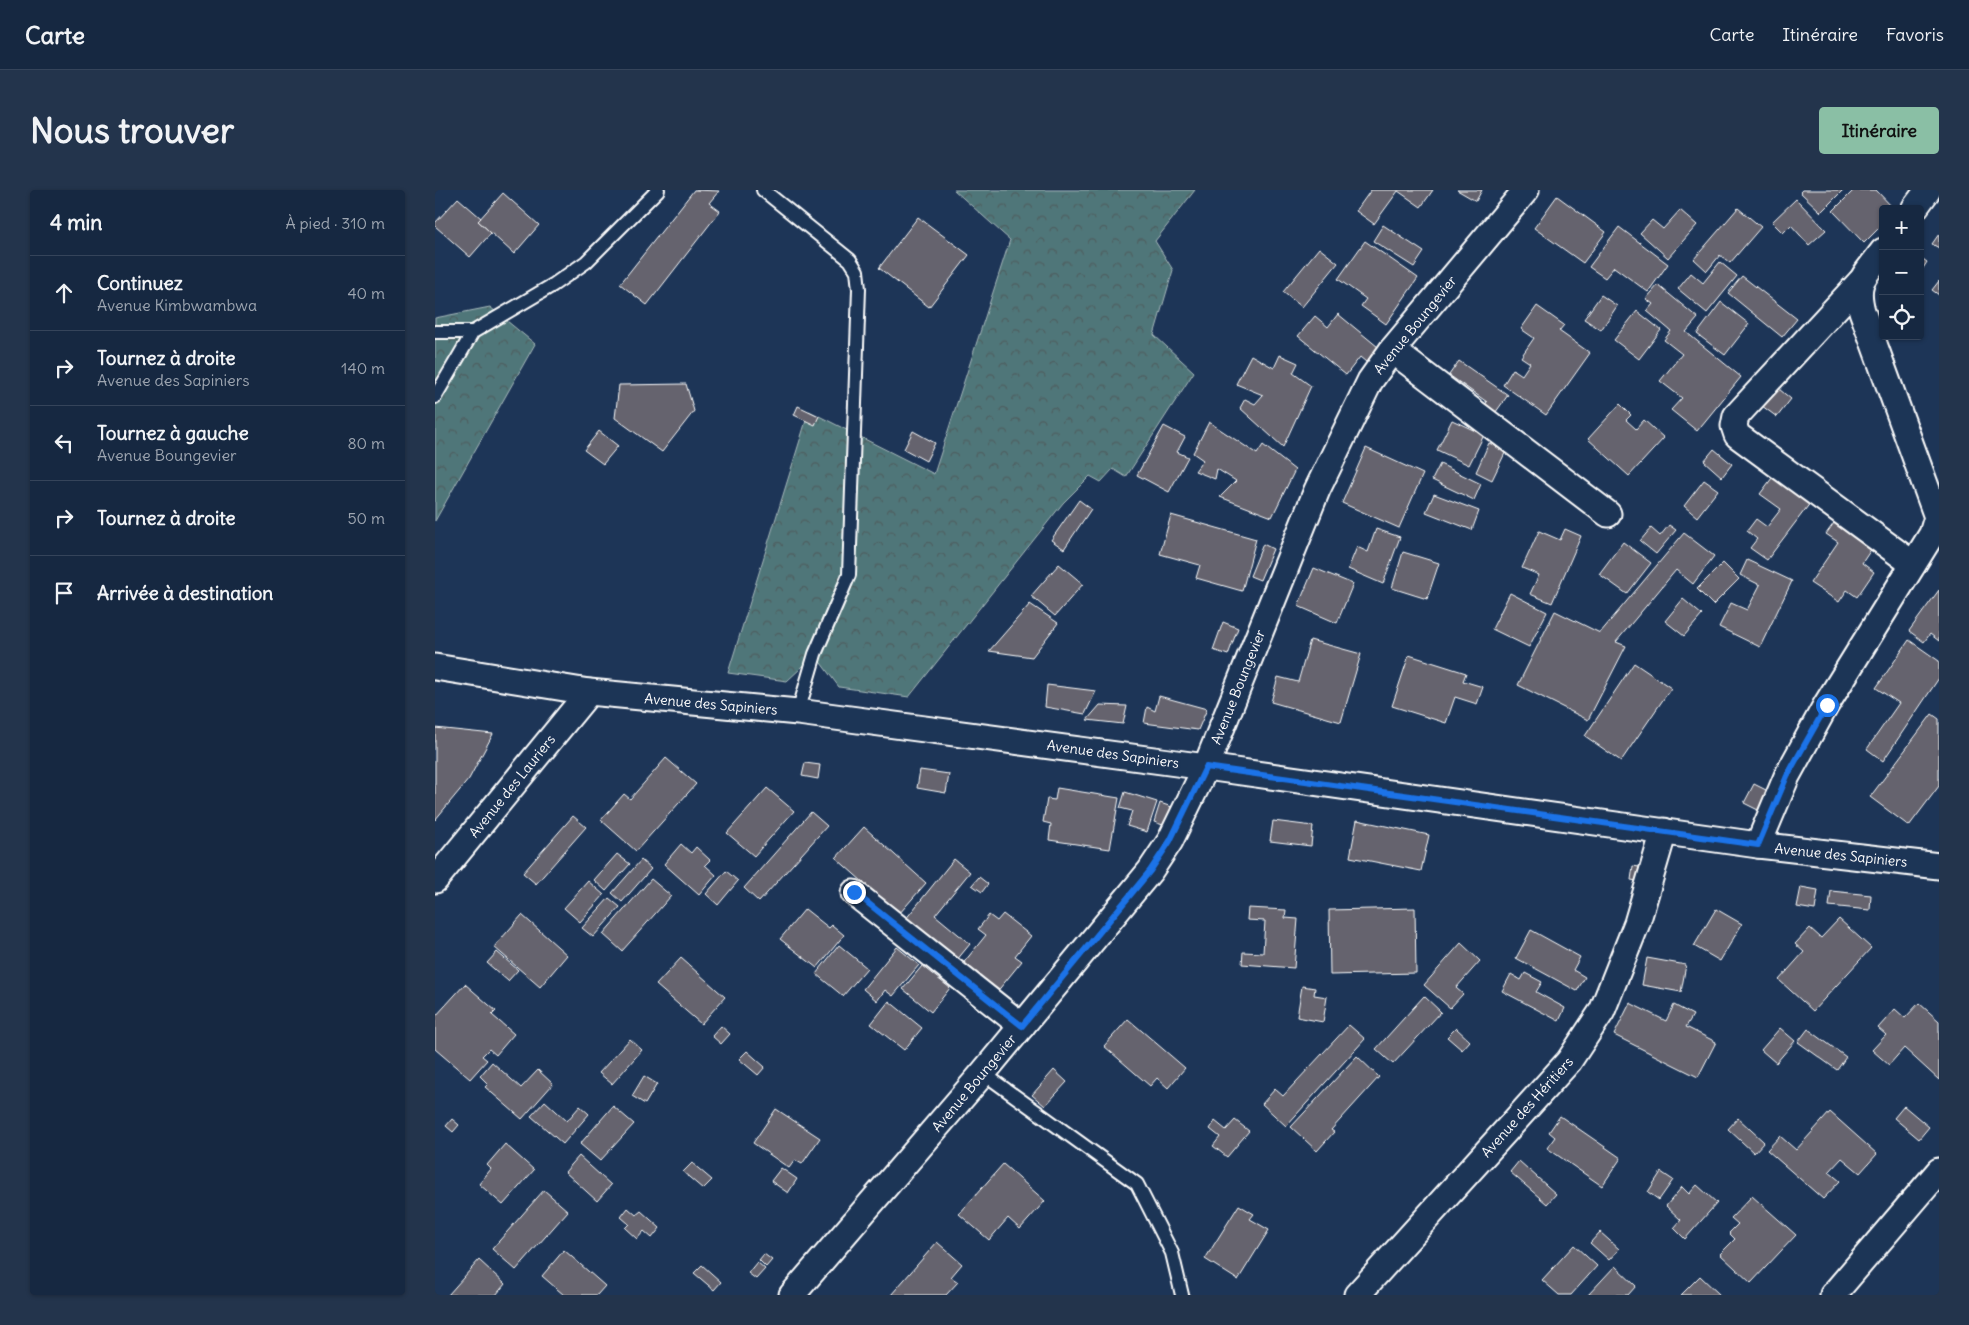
<!DOCTYPE html>
<html lang="fr">
<meta charset="utf-8">
<style>
body{margin:0;font-family:Delius,sans-serif;background:#23344c;color:#f1f3f6}
.controls{position:absolute;right:15px;top:15px;display:grid;overflow:hidden;border-radius:5px;box-shadow:0 1px 4px #0004}
.controls button{width:45px;height:45px;display:grid;place-items:center;padding:0;border:0;border-bottom:1px solid #35445a;background:#162841;color:#f1f3f6;font:25px sans-serif}
.stop{position:absolute;width:15px;height:15px;margin:-11px;border:4px solid #1a73e8;border-radius:50%;background:#fff}
.stop.end{background:#1a73e8;border-color:#fff;box-shadow:0 1px 5px #0008}
.list{margin:0;padding:0;list-style:none}
h2{display:flex;justify-content:space-between;align-items:center;height:65px;margin:0;padding:0 20px;font-size:21px}
h2 small{font-size:16px;font-weight:400;color:#9ea6b1}
.list li{display:grid;grid-template-columns:32px 1fr auto;gap:15px;align-items:center;box-sizing:border-box;height:75px;padding:0 20px;border-top:1px solid #35445a}
.list b{display:block;font-size:19px;white-space:nowrap}
.list p{margin:0;font-size:16px;white-space:nowrap;color:#9ea6b1}
.list em{font-size:16px;font-style:normal;color:#9ea6b1}
.icon{flex:none;width:28px;height:28px;fill:none;stroke:currentColor;stroke-width:2;stroke-linecap:round;stroke-linejoin:round}
.map{position:relative;flex:none;width:1504px;height:1105px;overflow:hidden;border-radius:5px}
header{display:flex;align-items:center;gap:30px;box-sizing:border-box;height:70px;padding:0 25px;background:#162841;border-bottom:1px solid #35445a}
header strong{font-size:24px}
nav{display:flex;gap:28px;margin-inline-start:auto;font-size:18px}
.intro{display:flex;align-items:center;justify-content:space-between;box-sizing:border-box;height:120px;padding:0 30px}
h1{margin:0;font-size:35px}
.button{padding:12px 22px;border-radius:5px;background:#8abfa5;color:#111;font-size:18px;font-weight:700}
main{display:flex;gap:30px;padding:0 30px}
aside{flex:1;background:#162841;border-radius:5px;box-shadow:0 1px 4px #0004}
.map>svg:first-child{display:block}
.forest{fill:url(#forest-crowns);stroke:#a8babc}
.building{fill:#65646e;stroke:#fff}
.lines{fill:none;stroke-linecap:round;stroke-linejoin:round}
.lane-casing{stroke:#fff;stroke-width:16}
.street-casing{stroke:#fff;stroke-width:29}
.lane{stroke:#1d3557;stroke-width:12}
.street{stroke:#1d3557;stroke-width:25}
.route{stroke:#1a73e8;stroke-width:6}
.labels{text-anchor:middle;stroke-width:5;stroke-linejoin:round;paint-order:stroke}
.street-label{font-size:14px;fill:#fff;stroke:#1d3557}
</style>
<header>
<strong>Carte</strong>
<nav><a>Carte</a><a>Itinéraire</a><a>Favoris</a></nav>
</header>
<div class="intro"><h1>Nous trouver</h1><a class="button">Itinéraire</a></div>
<main>
<aside>
<h2>4 min<small>À pied · 310 m</small></h2>
<ul class="list">
<li><svg class="icon" aria-label="ahead" viewBox="0 0 24 24"><path d="M12 20V5M6 11l6-6 6 6"/></svg><div><b>Continuez</b><p>Avenue Kimbwambwa</p></div><em>40 m</em></li>
<li><svg class="icon" aria-label="right" viewBox="0 0 24 24"><path d="M7 20v-9h11M14 6l5 5-5 5"/></svg><div><b>Tournez à droite</b><p>Avenue des Sapiniers</p></div><em>140 m</em></li>
<li><svg class="icon" aria-label="left" viewBox="0 0 24 24"><path d="M17 20v-9H6M10 6l-5 5 5 5"/></svg><div><b>Tournez à gauche</b><p>Avenue Boungevier</p></div><em>80 m</em></li>
<li><svg class="icon" aria-label="right" viewBox="0 0 24 24"><path d="M7 20v-9h11M14 6l5 5-5 5"/></svg><div><b>Tournez à droite</b></div><em>50 m</em></li>
<li><svg class="icon" aria-label="arrive" viewBox="0 0 24 24"><path d="M6 21V4h12l-3 4 3 4H6"/></svg><div><b>Arrivée à destination</b></div></li>
</ul>
</aside>
<div class="map">
<svg width="1504" height="1105" viewBox="0 0 1504 1105">
<defs>
<pattern id="forest-crowns" width="20" height="18" patternUnits="userSpaceOnUse" patternTransform="scale(1.25)"><rect width="20" height="18" fill="#507679"/><path d="M2 6a3 3 0 1 1 6 0M12 15a3 3 0 1 1 6 0" fill="none" stroke="#4e5d5e"/></pattern>
</defs>
<rect width="100%" height="100%" fill="#1d3557"/>
<filter id="ink" filterUnits="userSpaceOnUse"><feTurbulence type="fractalNoise" baseFrequency=".02" numOctaves="2"/><feDisplacementMap in="SourceGraphic" scale="10" xChannelSelector="R" yChannelSelector="G"/><feConvolveMatrix kernelMatrix="1 2 1 2 8 2 1 2 1" color-interpolation-filters="sRGB"/></filter>
<g filter="url(#ink)">
<!-- forest -->
<g class="forest">
<path d="M519,0H760L720,51L738,80L719,145L759,182L691,287L678,279L666,292L655,286L628,313L474,507L404,497L380,465L352,491L293,483L374,221L499,284L575,50Z"/>
<path d="M55,117L100,154L0,331V128Z"/>
</g>
<!-- building -->
<g class="building">
<path d="M259,0L284,1L274,13L285,21L212,115L185,94Z"/>
<path d="M936,0H998L986,17L963,1L939,34L921,21Z"/>
<path d="M1022,0H1047L1041,11Z"/>
<path d="M1367,0H1408L1386,22L1365,2Z"/>
<path d="M1419,0H1441L1459,19H1448V34L1429,53L1398,21Z"/>
<path d="M68,3L104,35L79,64L43,31Z"/>
<path d="M1122,6L1171,42L1148,73L1099,38Z"/>
<path d="M23,8L46,28L43,31L56,43L35,67L0,36V33Z"/>
<path d="M1361,9L1391,40L1374,55L1356,35L1348,43L1337,32Z"/>
<path d="M1303,18L1326,37L1295,73L1285,65L1272,81L1259,69Z"/>
<path d="M1245,20L1262,35L1233,68L1205,43L1217,30L1228,39Z"/>
<path d="M483,27L534,65L494,117L444,78Z"/>
<path d="M948,35L989,62L979,77L938,51Z"/>
<path d="M1184,37L1233,74L1213,102L1179,77L1170,88L1154,77Z"/>
<path d="M1504,44V58L1497,54Z"/>
<path d="M930,51L983,88L951,134L926,116L931,109L903,89Z"/>
<path d="M884,58L903,73L867,117L848,102Z"/>
<path d="M1485,67L1492,72L1485,83Z"/>
<path d="M1285,72L1302,86L1272,123L1243,99L1256,83L1268,93Z"/>
<path d="M1307,86L1362,129L1347,147L1293,103Z"/>
<path d="M1504,91V105L1497,100Z"/>
<path d="M1223,95L1263,128L1251,142L1306,187L1262,241L1236,220L1247,208L1225,191L1247,164L1229,150L1236,141L1212,121L1218,114L1211,109Z"/>
<path d="M1166,105L1182,116L1166,140L1149,129Z"/>
<path d="M1286,112L1314,134L1290,165L1262,144Z"/>
<path d="M1102,116L1129,135L1124,141L1155,163L1111,225L1068,195L1078,179L1087,185L1095,173L1086,167L1099,148L1086,139Z"/>
<path d="M1202,121L1226,140L1204,169L1179,150Z"/>
<path d="M903,124L943,157L931,172L925,167L911,185L863,146L880,126L893,137Z"/>
<path d="M816,165L839,178L845,165L863,173L858,183L876,196L848,257L805,218L810,209L820,214L828,205L801,194Z"/>
<path d="M1024,171L1073,205L1058,226L1047,219L1052,212L1014,185Z"/>
<path d="M251,194L259,221L227,262L180,228L184,195Z"/>
<path d="M1338,194L1356,209L1342,227L1323,213Z"/>
<path d="M1185,214L1196,225L1191,230L1201,239L1209,230L1229,248L1194,286L1153,249Z"/>
<path d="M363,216L384,226L380,235L359,225Z"/>
<path d="M1017,230L1049,245L1034,275L1002,260Z"/>
<path d="M774,232L822,264L828,255L860,280L837,327L785,307L801,291L782,279L780,289L760,281L768,270L758,263Z"/>
<path d="M729,236L750,247L742,262L753,267L734,302L702,285Z"/>
<path d="M164,241L183,256L168,274L149,260Z"/>
<path d="M478,241L500,253L491,271L469,259Z"/>
<path d="M1054,253L1071,261L1057,290L1041,282Z"/>
<path d="M931,258L988,284L964,338L907,313Z"/>
<path d="M1279,259L1297,274L1287,287L1269,271Z"/>
<path d="M1005,274L1046,294L1039,310L997,290Z"/>
<path d="M1343,280L1379,308L1332,370L1315,358L1322,349L1312,341L1321,329L1332,337L1346,319L1325,304Z"/>
<path d="M1269,290L1283,300L1262,327L1249,316Z"/>
<path d="M999,304L1044,321L1037,340L991,322Z"/>
<path d="M644,310L656,319L629,359L616,350Z"/>
<path d="M736,325L821,349L807,401L761,388L765,375L725,364Z"/>
<path d="M1404,326L1441,352L1427,373L1439,382L1422,407L1412,400L1404,412L1375,393L1403,352L1391,344Z"/>
<path d="M1234,335L1241,340L1221,364L1205,351L1216,338L1225,346Z"/>
<path d="M941,339L965,347L948,394L913,379L922,357L933,362Z"/>
<path d="M1130,339L1146,346L1117,413L1095,404L1104,385L1087,378L1104,341L1125,350Z"/>
<path d="M1249,343L1279,366L1258,394L1241,380L1181,452L1191,456L1153,530L1083,495L1120,421L1165,443Z"/>
<path d="M1188,352L1216,373L1192,404L1164,384Z"/>
<path d="M828,354L838,359L825,390L815,386Z"/>
<path d="M968,362L1004,373L992,409L957,398Z"/>
<path d="M1312,370L1357,391L1325,457L1284,437L1296,413L1312,420L1325,395L1305,385Z"/>
<path d="M1288,373L1304,389L1278,415L1262,399Z"/>
<path d="M624,374L648,394L620,426L596,406Z"/>
<path d="M879,378L918,394L902,433L863,416Z"/>
<path d="M1504,400V451L1495,444L1489,452L1474,441Z"/>
<path d="M1075,403L1112,422L1094,457L1057,439Z"/>
<path d="M1248,409L1267,425L1249,446L1230,431Z"/>
<path d="M595,414L623,433L597,467L554,461Z"/>
<path d="M788,432L803,438L793,465L778,460Z"/>
<path d="M875,450L926,464L906,532L836,512L843,487L863,492Z"/>
<path d="M1474,450L1504,471V488L1448,571L1432,559L1464,513L1441,498Z"/>
<path d="M974,465L1031,483L1028,491L1048,497L1042,514L1020,507L1011,533L957,516Z"/>
<path d="M1199,473L1236,498L1186,571L1150,546Z"/>
<path d="M612,495L661,501L650,524L610,517Z"/>
<path d="M724,506L772,519L763,540L709,533L712,517L720,521Z"/>
<path d="M665,515L692,516L688,534L652,530Z"/>
<path d="M1497,524L1504,529V596L1474,636L1435,607Z"/>
<path d="M0,538L58,544L34,589L0,630Z"/>
<path d="M231,568L261,594L201,661L166,630L189,604L195,609Z"/>
<path d="M370,573L385,575L383,589L367,586Z"/>
<path d="M485,580L514,584L511,603L482,598Z"/>
<path d="M1319,594L1335,602L1325,621L1309,613Z"/>
<path d="M332,598L359,621L319,666L292,643Z"/>
<path d="M622,598L684,608L675,659L614,650L616,634L608,632L612,609L620,610Z"/>
<path d="M690,602L722,612L712,642L692,636L697,621L685,618Z"/>
<path d="M725,613L737,617L731,636L719,632Z"/>
<path d="M376,622L392,636L324,712L309,698Z"/>
<path d="M138,626L151,637L101,694L88,683Z"/>
<path d="M922,630L994,645L986,681L915,667Z"/>
<path d="M838,631L878,636L876,656L835,651Z"/>
<path d="M429,637L491,693L464,724L401,668Z"/>
<path d="M246,654L256,663L261,657L275,670L270,675L281,685L264,705L229,674Z"/>
<path d="M182,664L195,674L171,701L159,690Z"/>
<path d="M519,669L535,682L500,725L535,754L521,771L470,730Z"/>
<path d="M206,670L216,679L187,712L177,703Z"/>
<path d="M1198,676L1210,678L1208,692L1196,690Z"/>
<path d="M291,681L303,691L283,715L271,704Z"/>
<path d="M544,687L553,694L547,702L537,695Z"/>
<path d="M216,689L236,706L187,761L168,744Z"/>
<path d="M153,691L169,705L145,732L129,718Z"/>
<path d="M1366,697L1383,700L1380,720L1362,717Z"/>
<path d="M1396,701L1436,705L1435,720L1394,716Z"/>
<path d="M174,708L185,717L158,747L147,738Z"/>
<path d="M813,718L851,720L850,728L863,729L859,778L807,774L808,762L828,763L830,731L812,730Z"/>
<path d="M980,718L981,783L895,785L894,720Z"/>
<path d="M370,719L394,738L397,735L409,745L382,778L345,749Z"/>
<path d="M1281,719L1307,734L1285,771L1259,756Z"/>
<path d="M568,724L596,746L580,766L587,771L561,803L526,776L551,745L543,739L554,725L562,731Z"/>
<path d="M87,725L132,765L105,797L59,757Z"/>
<path d="M1404,729L1436,758L1378,821L1344,790L1369,762L1360,754L1375,738L1386,748Z"/>
<path d="M1096,740L1145,767L1138,780L1150,787L1142,801L1081,768Z"/>
<path d="M1026,753L1045,771L1021,798L1028,804L1015,818L989,795Z"/>
<path d="M404,755L432,778L408,806L381,784Z"/>
<path d="M462,757L484,775L458,806L450,800L442,811L428,799Z"/>
<path d="M62,762L83,780L73,791L52,773Z"/>
<path d="M246,768L290,807L266,834L221,795Z"/>
<path d="M1212,768L1251,775L1246,802L1207,795Z"/>
<path d="M487,776L515,798L496,822L468,799Z"/>
<path d="M1090,783L1107,792L1101,802L1130,818L1124,831L1067,801L1076,784L1086,790Z"/>
<path d="M30,794L61,821L57,825L79,844L61,865L54,859L47,866L52,870L35,889L0,859V827Z"/>
<path d="M867,796L880,798L879,805L892,807L888,832L862,827Z"/>
<path d="M989,806L1006,822L958,874L941,859Z"/>
<path d="M454,811L487,838L469,860L436,834Z"/>
<path d="M1195,813L1231,831L1239,815L1258,825L1251,837L1281,852L1263,887L1179,845Z"/>
<path d="M1484,813L1504,831V890L1469,858L1454,875L1437,860L1451,845L1443,838L1460,819L1470,828Z"/>
<path d="M693,829L750,878L733,898L722,888L715,896L669,856Z"/>
<path d="M914,835L930,849L851,936L827,914L840,899L848,906Z"/>
<path d="M286,836L295,844L286,854L277,846Z"/>
<path d="M1021,838L1035,851L1027,860L1012,847Z"/>
<path d="M1345,838L1360,851L1341,873L1326,860Z"/>
<path d="M1373,839L1411,867L1402,880L1363,852Z"/>
<path d="M195,849L207,860L177,894L164,883Z"/>
<path d="M312,861L330,877L323,885L304,869Z"/>
<path d="M922,866L944,887L896,940L899,942L882,961L856,937Z"/>
<path d="M57,872L86,898L103,880L118,894L87,929L50,897L53,894L45,886Z"/>
<path d="M619,880L632,892L610,916L597,905Z"/>
<path d="M209,886L222,894L210,914L197,906Z"/>
<path d="M110,911L132,931L145,916L154,924L128,954L96,926Z"/>
<path d="M178,916L199,934L165,971L145,954Z"/>
<path d="M1469,916L1494,937L1484,949L1459,928Z"/>
<path d="M341,919L385,948L367,974L360,970L354,978L318,953Z"/>
<path d="M1395,922L1442,964L1425,983L1407,968L1394,982L1405,991L1388,1009L1332,960L1345,946L1361,960Z"/>
<path d="M1125,926L1186,968L1167,996L1112,958L1120,947L1114,942Z"/>
<path d="M1303,928L1329,952L1319,963L1293,939Z"/>
<path d="M17,929L24,935L18,942L11,936Z"/>
<path d="M800,930L814,941L792,967L778,956L785,947L775,939L780,931L791,940Z"/>
<path d="M70,954L99,980L68,1015L44,994L56,979L52,975Z"/>
<path d="M144,966L176,995L162,1011L130,982Z"/>
<path d="M1084,971L1121,1004L1112,1014L1075,982Z"/>
<path d="M257,973L277,990L268,999L248,982Z"/>
<path d="M568,974L610,1011L585,1039L573,1028L554,1050L524,1024Z"/>
<path d="M346,978L362,989L353,1003L336,991Z"/>
<path d="M1226,982L1238,990L1224,1010L1213,1002Z"/>
<path d="M1262,995L1282,1013L1250,1049L1239,1038L1246,1030L1231,1016L1247,997L1254,1004Z"/>
<path d="M109,1000L133,1021L81,1080L57,1059Z"/>
<path d="M1317,1006L1361,1045L1316,1093L1285,1064L1300,1049L1294,1043L1303,1034L1296,1028Z"/>
<path d="M804,1015L819,1024L815,1029L834,1040L803,1090L770,1069Z"/>
<path d="M193,1018L201,1025L206,1021L225,1038L217,1048L209,1041L202,1049L190,1038L194,1034L186,1027Z"/>
<path d="M1165,1042L1184,1059L1174,1070L1155,1053Z"/>
<path d="M502,1052L527,1074L516,1087L523,1092L511,1105H456Z"/>
<path d="M1139,1055L1162,1076L1136,1105H1124L1107,1090Z"/>
<path d="M129,1060L170,1096L162,1105H129L107,1086Z"/>
<path d="M329,1064L337,1070L331,1077L324,1070Z"/>
<path d="M44,1070L70,1094L61,1105H13Z"/>
<path d="M322,1072L330,1079L321,1089L313,1083Z"/>
<path d="M267,1075L286,1092L279,1100L259,1083Z"/>
<path d="M1180,1076L1201,1096L1193,1105H1153Z"/>
<path d="M1265,1086L1285,1105H1246Z"/>
</g>
<g class="lines">
<defs>
<g id="lane">
<path d="M328,0L415,70L422,81L424,99L414,385L380,464L363,522"/>
<path d="M0,142H38"/>
<path d="M0,207L38,142L118,95L151,72L223,0"/>
<path d="M548,883L702,994L737,1063L747,1105"/>
</g>
<g id="street">
<path d="M1479,19L1493,0"/>
<path d="M1425,92L1301,226L1299,236L1302,245L1478,374"/>
<path d="M957,160L1173,324"/>
<path d="M0,477L154,502L363,522L771,577L1323,655L1504,676"/>
<path d="M1323,655L1352,586L1391,515L1497,344L1502,327L1427,121C1419,90 1430,86 1448,61"/>
<path d="M0,690L154,502"/>
<path d="M419,703L587,836"/>
<path d="M357,1105L548,883L715,681L735,651L771,577L882,300L935,191L957,160L1091,0"/>
<path d="M922,1105L1134,871L1167,821L1202,733L1229,641"/>
<path d="M1398,1105L1504,981"/>
</g>
</defs>
<!-- lane casing -->
<use href="#lane" class="lane-casing"/>
<!-- street casing -->
<use href="#street" class="street-casing"/>
<!-- lane -->
<use href="#lane" class="lane"/>
<!-- street -->
<use href="#street" class="street"/>
</g>
</g>
<g class="lines" filter="url(#ink)">
<!-- route -->
<path class="route" d="M419,702L587,836L715,681L735,651L771,577L1323,655L1352,586L1392,515"/>
</g>
<g class="labels">
<!-- street labels -->
<g class="street-label">
<text transform="translate(980 135) rotate(-51)" y="5">Avenue Boungevier</text>
<text transform="translate(803 497) rotate(-68)" y="5">Avenue Boungevier</text>
<text transform="translate(276 514) rotate(5)" y="5">Avenue des Sapiniers</text>
<text transform="translate(678 564) rotate(8)" y="5">Avenue des Sapiniers</text>
<text transform="translate(77 596) rotate(-51)" y="5">Avenue des Lauriers</text>
<text transform="translate(1406 665) rotate(6)" y="5">Avenue des Sapiniers</text>
<text transform="translate(539 893) rotate(-50)" y="5">Avenue Boungevier</text>
<text transform="translate(1092 917) rotate(-48)" y="5">Avenue des Héritiers</text>
</g>
</g>
</svg>
<div class="controls">
<button>+</button>
<button>−</button>
<button><svg class="icon" aria-label="locate" viewBox="0 0 24 24"><circle cx="12" cy="12" r="6"/><path d="M12 2v4M12 18v4M2 12h4M18 12h4"/></svg></button>
</div>
<div class="stop" style="left:1392px;top:515px"></div>
<div class="stop end" style="left:419px;top:702px"></div>
</div>
</main>
